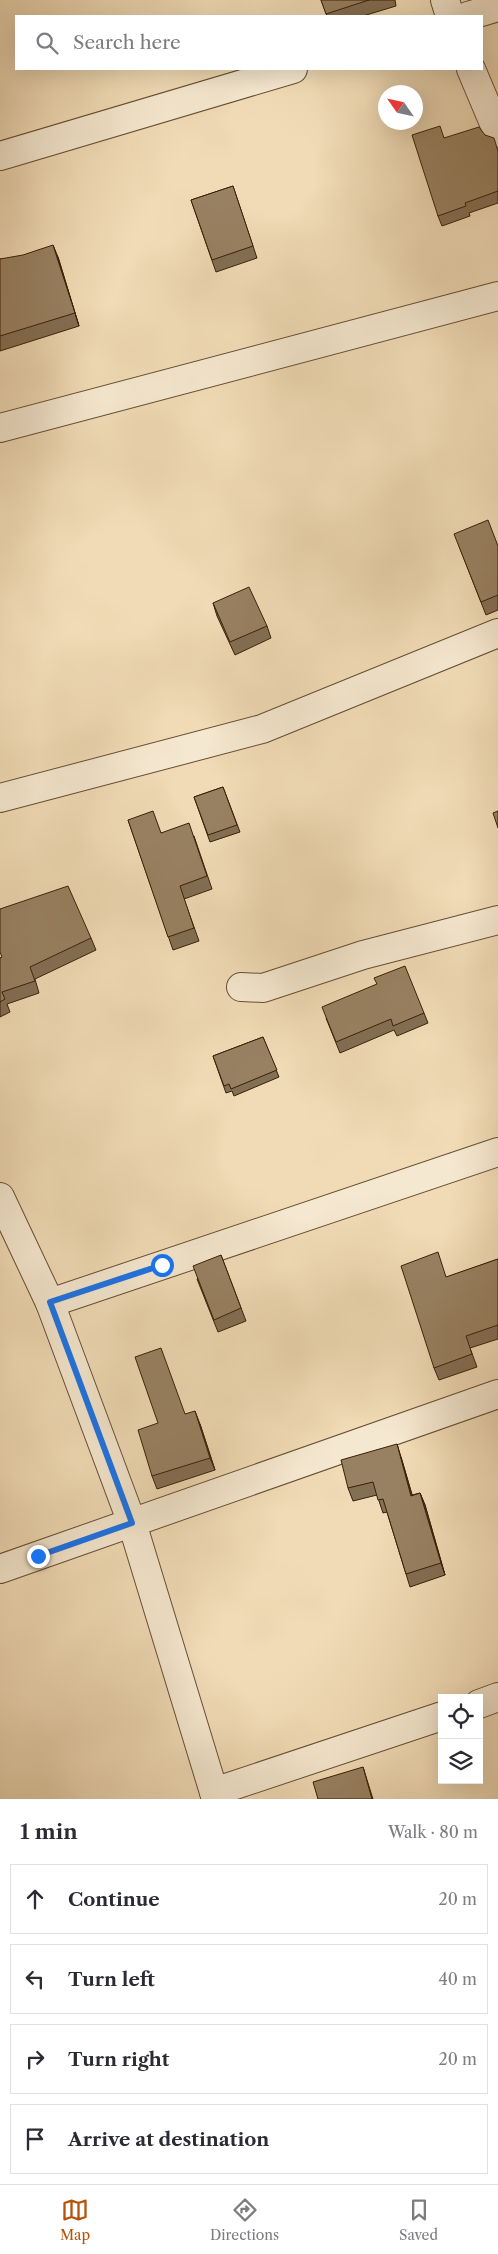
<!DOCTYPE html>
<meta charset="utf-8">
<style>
body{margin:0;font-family:"Libre Caslon Text",serif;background:#f2f2f3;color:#2b2b33}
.controls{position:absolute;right:15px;bottom:15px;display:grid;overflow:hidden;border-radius:0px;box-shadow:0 5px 20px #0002}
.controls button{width:45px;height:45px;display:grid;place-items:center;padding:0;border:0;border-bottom:1px solid #e1e1e2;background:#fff;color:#2b2b33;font:25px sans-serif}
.compass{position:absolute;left:378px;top:85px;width:45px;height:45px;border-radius:50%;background:#fff;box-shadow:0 5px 20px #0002;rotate:304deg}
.stop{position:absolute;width:15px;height:15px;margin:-11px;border:4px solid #1a73e8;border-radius:50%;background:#fff}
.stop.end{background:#1a73e8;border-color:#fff;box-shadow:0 1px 5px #0008}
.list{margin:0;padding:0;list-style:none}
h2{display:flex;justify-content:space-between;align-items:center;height:65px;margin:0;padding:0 20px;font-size:21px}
h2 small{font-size:16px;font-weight:400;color:#7c7c81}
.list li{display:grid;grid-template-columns:32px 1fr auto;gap:15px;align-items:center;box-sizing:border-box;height:70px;margin:0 10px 10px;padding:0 10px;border:1px solid #e1e1e2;border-radius:0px}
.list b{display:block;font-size:19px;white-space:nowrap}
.list em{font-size:16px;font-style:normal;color:#7c7c81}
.icon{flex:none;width:28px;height:28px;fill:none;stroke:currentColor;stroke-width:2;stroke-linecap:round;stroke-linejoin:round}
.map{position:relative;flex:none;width:498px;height:1799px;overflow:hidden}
.search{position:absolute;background:#fff;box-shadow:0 5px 20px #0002;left:15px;right:15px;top:15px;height:55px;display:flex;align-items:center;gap:12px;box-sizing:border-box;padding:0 18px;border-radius:0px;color:#7c7c81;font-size:19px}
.sheet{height:385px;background:#fff}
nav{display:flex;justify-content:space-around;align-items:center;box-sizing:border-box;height:70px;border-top:1px solid #e1e1e2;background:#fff;font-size:14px;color:#7c7c81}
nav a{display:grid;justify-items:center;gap:2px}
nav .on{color:#b45309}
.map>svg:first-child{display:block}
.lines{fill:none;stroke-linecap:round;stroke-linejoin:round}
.minor-casing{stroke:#674e32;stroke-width:30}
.minor{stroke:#f5e8d0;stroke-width:28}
.wall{fill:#836f54;stroke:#391f06}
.shaded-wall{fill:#6a5a45;stroke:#391f06}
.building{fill:#988162;stroke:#391f06}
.route{stroke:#1a73e8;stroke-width:6}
</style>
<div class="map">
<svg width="498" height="1799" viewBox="0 0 498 1799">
<rect width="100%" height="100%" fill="#f0dbb6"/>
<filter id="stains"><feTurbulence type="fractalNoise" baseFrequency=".004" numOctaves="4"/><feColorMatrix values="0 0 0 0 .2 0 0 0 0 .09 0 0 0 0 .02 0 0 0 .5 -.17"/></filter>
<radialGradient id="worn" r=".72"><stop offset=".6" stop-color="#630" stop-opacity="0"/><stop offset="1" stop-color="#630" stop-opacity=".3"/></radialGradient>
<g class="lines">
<defs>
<g id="minor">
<path d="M445,0L450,16"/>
<path d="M468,16L498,7"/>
<path d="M471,69L498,133"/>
<path d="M0,156L293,69"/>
<path d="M0,428L498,296"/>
<path d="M0,798L262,729L498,633"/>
<path d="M241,987L263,988L363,955L498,920"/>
<path d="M0,1197L50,1303L132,1523L216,1799"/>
<path d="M50,1303L498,1152"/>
<path d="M0,1569L498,1394"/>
<path d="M479,1704L498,1697"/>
<path d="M214,1792L442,1716"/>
</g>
</defs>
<!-- minor casing -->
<use href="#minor" class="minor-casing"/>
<!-- minor -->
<use href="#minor" class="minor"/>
</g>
<!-- wall -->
<g class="wall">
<path d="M321,0H395L396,6L363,16H327Z"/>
<path d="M485,135L498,150V203L469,213L470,216L442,226L438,216L444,138Z"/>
<path d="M233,186L257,258L216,272L191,200Z"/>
<path d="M58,257L79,326L0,351V259Z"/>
<path d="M459,546H498V610L486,615Z"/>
<path d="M213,603L267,626L271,638L235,655L217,616Z"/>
<path d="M223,787L240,832L210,842L194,797Z"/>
<path d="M128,820L161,833L194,836L212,889L184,899L199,941L173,950Z"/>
<path d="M91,938L96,950L35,979L39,993L7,1004L10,1012L0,1017V958Z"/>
<path d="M424,1013L428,1023L397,1036L394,1030L340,1053L326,1018Z"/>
<path d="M263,1037L279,1077L234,1096L232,1091L226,1093L213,1056Z"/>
<path d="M221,1255L246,1321L218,1332L197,1279Z"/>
<path d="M498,1259V1339L470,1348L477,1367L439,1380L434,1368L447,1277Z"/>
<path d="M185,1414L200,1424L215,1470L157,1489L152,1476Z"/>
<path d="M401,1457L412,1495L420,1493L425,1505L445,1575L410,1587L406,1574L387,1512L383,1513L377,1495L353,1501L348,1488Z"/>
</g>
<!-- shaded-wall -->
<g class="shaded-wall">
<path d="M53,245L58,257L79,326L75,313Z"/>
<path d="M195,1411L200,1424L215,1470L210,1458Z"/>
<path d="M397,1444L401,1457L416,1508L411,1496Z"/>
<path d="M420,1493L425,1505L445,1575L441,1563Z"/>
<path d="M363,1767L367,1780L373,1799H372Z"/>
</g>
<!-- building -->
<g class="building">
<path d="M321,0H369L326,14Z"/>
<path d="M440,126L444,138L479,127L485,135L494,138L498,151V191L465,203L466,206L438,216L412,135Z"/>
<path d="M233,186L253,246L212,260L191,200Z"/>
<path d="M53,245L75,313L0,336V259L23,255Z"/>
<path d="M488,520L498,546V595L481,602L454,534Z"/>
<path d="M249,587L267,626L230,642L213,603Z"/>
<path d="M223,787L237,825L208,835L194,797Z"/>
<path d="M153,811L161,833L189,823L207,876L180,886L194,928L168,937L128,820Z"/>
<path d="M498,811V828L493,813Z"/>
<path d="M68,886L91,938L30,967L35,981L2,992L5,999L0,1002V958L2,957L0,952V909Z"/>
<path d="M405,966L424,1013L393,1026L391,1019L336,1042L322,1007L377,984L374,978Z"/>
<path d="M263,1037L277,1070L231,1089L229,1084L224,1086L213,1056Z"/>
<path d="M438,1252L446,1277L498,1259V1325L466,1336L472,1354L434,1368L401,1266Z"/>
<path d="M221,1255L241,1308L214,1320L193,1266Z"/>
<path d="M161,1348L185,1414L195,1411L210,1458L152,1476L138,1430L158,1423L135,1357Z"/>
<path d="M397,1444L411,1496L420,1493L441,1563L406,1574L383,1499L378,1500L373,1482L348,1488L341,1460Z"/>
<path d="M363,1767L372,1799H318L313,1782Z"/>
</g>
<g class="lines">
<!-- route -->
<path class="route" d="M38,1556L132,1523L50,1302L162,1265"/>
</g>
<rect width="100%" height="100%" filter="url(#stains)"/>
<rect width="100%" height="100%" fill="url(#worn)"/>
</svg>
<div class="controls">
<button><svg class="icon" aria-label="locate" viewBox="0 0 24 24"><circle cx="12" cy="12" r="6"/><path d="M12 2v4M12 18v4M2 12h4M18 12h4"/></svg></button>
<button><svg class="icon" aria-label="layers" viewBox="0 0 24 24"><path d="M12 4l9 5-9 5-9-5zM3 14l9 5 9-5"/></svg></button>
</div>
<svg class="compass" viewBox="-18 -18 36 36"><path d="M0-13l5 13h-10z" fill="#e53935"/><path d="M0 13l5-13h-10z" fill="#7c7c81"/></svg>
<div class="stop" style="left:162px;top:1265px"></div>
<div class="stop end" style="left:38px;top:1556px"></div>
<div class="search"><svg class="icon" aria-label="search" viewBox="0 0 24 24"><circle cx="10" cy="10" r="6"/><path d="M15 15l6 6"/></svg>Search here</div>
</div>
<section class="sheet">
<h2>1 min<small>Walk · 80 m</small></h2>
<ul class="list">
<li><svg class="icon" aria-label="ahead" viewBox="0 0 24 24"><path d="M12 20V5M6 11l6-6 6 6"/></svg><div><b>Continue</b></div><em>20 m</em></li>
<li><svg class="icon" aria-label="left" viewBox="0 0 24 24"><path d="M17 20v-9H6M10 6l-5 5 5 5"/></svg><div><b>Turn left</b></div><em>40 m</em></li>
<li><svg class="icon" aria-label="right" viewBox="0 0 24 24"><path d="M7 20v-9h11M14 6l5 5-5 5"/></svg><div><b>Turn right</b></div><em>20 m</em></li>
<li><svg class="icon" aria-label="arrive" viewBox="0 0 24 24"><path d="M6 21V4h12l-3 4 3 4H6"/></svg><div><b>Arrive at destination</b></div></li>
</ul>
</section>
<nav>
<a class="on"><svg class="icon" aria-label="map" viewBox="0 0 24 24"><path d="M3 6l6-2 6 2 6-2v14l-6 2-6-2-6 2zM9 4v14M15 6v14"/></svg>Map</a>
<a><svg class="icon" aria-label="directions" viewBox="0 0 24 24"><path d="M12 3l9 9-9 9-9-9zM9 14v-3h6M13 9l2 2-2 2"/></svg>Directions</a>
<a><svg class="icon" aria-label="saved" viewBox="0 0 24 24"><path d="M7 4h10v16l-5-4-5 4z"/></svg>Saved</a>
</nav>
